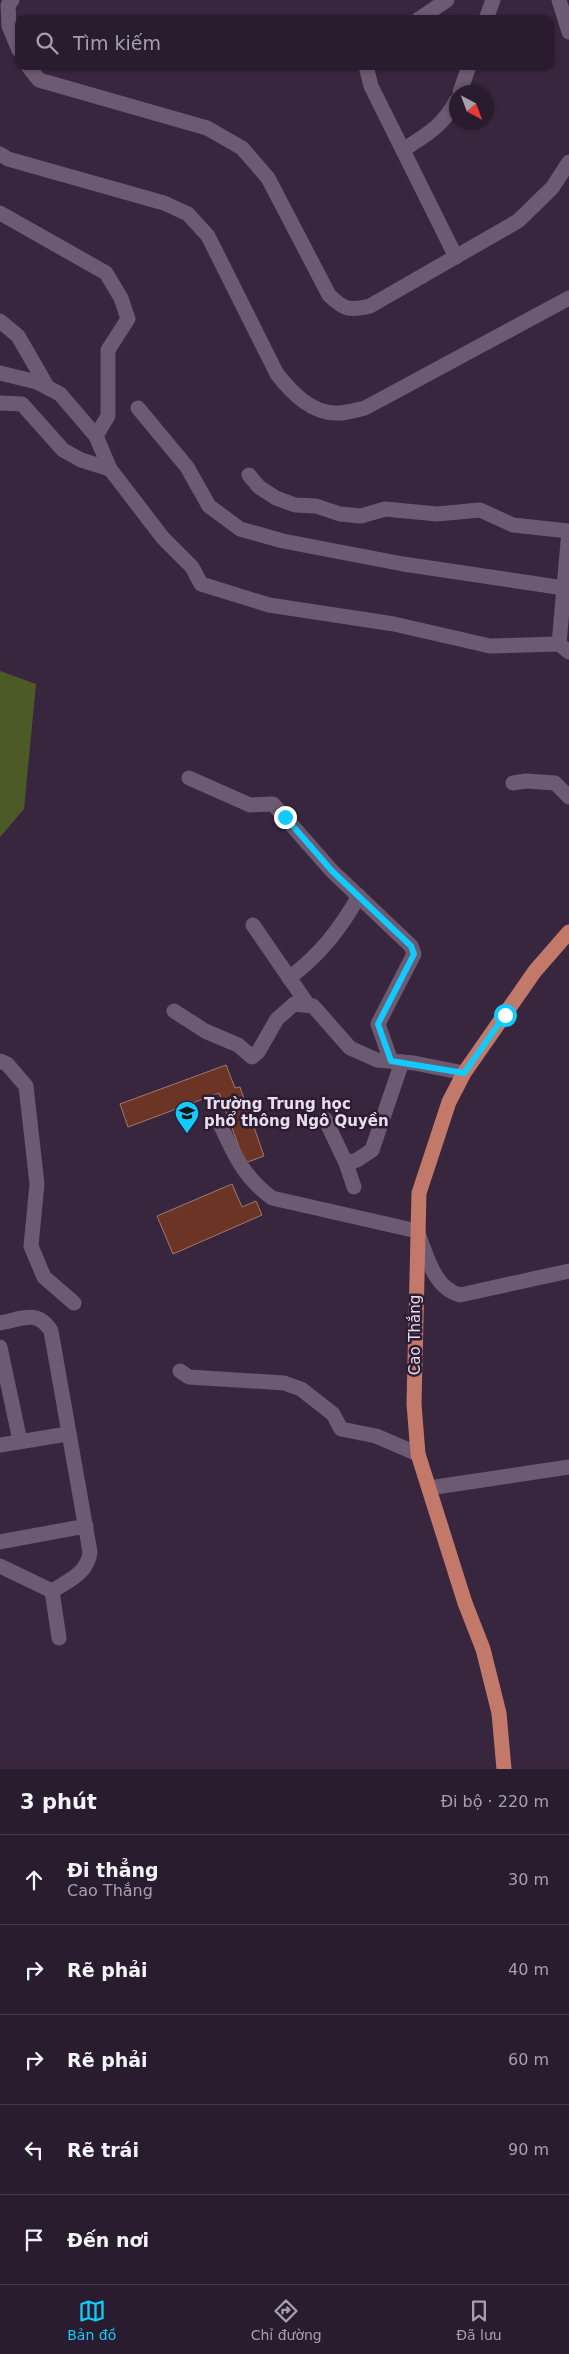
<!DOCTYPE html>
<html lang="vi">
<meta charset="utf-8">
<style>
body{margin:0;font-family:"DejaVu Sans",sans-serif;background:#312536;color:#f1f3f6}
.compass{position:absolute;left:449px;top:85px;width:45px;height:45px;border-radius:50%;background:#291c2e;box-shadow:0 1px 4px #0004;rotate:139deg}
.stop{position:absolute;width:15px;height:15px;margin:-11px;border:4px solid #12cafb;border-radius:50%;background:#fff}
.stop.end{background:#12cafb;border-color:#fff;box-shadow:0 1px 5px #0008}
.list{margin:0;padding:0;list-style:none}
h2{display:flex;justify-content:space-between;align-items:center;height:65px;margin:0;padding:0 20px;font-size:21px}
h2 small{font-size:16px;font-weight:400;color:#a5a1aa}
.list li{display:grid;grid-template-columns:32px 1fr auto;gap:15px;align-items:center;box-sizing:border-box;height:90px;padding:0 20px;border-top:1px solid #453a4a}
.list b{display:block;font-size:19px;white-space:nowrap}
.list p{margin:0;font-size:16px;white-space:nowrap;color:#a5a1aa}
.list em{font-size:16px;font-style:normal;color:#a5a1aa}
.icon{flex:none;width:28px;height:28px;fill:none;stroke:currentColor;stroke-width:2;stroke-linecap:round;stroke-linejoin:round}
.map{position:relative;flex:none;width:569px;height:1769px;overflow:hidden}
.search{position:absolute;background:#291c2e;box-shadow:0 1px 4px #0004;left:15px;right:15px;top:15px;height:55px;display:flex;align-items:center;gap:12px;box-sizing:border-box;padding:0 18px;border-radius:10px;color:#a5a1aa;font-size:19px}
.sheet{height:515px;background:#291c2e}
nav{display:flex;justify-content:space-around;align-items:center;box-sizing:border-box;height:70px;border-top:1px solid #453a4a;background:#291c2e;font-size:14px;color:#a5a1aa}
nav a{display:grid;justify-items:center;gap:2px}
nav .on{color:#12cafb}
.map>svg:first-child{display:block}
.green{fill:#4c5a28}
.building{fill:#6c3425;stroke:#9d7b71}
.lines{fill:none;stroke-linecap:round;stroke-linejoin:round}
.minor{stroke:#6c5972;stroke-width:15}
.major{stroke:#c2796a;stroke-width:15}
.route{stroke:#12cafb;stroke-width:6}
.labels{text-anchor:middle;stroke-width:5;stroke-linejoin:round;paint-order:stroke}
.poi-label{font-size:15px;font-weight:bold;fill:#e8ddec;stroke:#2d1d33;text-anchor:start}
.street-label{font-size:15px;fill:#e8ddec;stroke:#2d1d33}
</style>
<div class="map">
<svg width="569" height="1769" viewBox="0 0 569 1769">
<rect width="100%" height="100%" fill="#37263d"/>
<!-- green -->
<path class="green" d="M0,671L36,684L24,809L0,837Z"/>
<!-- building -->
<g class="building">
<path d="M226,1065L235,1088L240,1087L264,1156L245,1163L219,1093L128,1127L120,1104Z"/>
<path d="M232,1184L242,1207L256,1201L262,1215L173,1254L157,1216Z"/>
</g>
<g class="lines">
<!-- minor -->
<g class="minor">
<path d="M12,0L8,5L9,26L19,50"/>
<path d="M559,0L569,32"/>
<path d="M419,19L447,0"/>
<path d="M486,19L493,0"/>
<path d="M28,66L39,80L207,128L242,148L268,178L329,295C344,310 350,311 370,306L518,221L552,188L569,162"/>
<path d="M366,66L371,86L456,257"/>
<path d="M460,92L469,66"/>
<path d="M403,150C427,134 442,127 456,101"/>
<path d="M0,154L8,159L164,203L188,214L208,236L277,374C292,393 312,414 338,413C347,413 356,410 365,408L569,298"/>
<path d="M0,213L106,273L121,298L128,319L108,350V416L96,436L110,469L163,538L192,567L201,584L269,605L394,624L490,646L559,644L569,652"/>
<path d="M0,321L18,336L48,388"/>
<path d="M0,373L37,382L60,394L96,436"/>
<path d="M0,403L22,404L63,450L81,460L110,469"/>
<path d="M138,408L187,467L209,506L240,529L283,541L403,564L564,588"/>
<path d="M249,475L259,487L276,498L295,505L316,506L340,514L361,516L385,509L437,514L480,510L513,525L569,531L559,644"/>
<path d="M189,778L250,805L273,804L332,871L411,946L414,954L378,1024L391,1061"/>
<path d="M513,783L526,781L555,783L569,797"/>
<path d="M253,925L308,1005"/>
<path d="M289,978C320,955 340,929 359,896"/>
<path d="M174,1011L205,1031L238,1045L252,1057L258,1052L277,1019L294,1004L313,1006L350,1048L377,1060L414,1063L464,1073"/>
<path d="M0,1061L7,1064L26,1086L37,1184L31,1246L44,1277L74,1303"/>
<path d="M325,1119L346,1163L354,1187"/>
<path d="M220,1124C235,1156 243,1176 272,1198L417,1231C427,1255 433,1288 460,1295L569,1271"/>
<path d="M346,1163L357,1160L372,1150L402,1062"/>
<path d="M0,1323C21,1319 38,1309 51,1331L90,1552C88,1573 68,1581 52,1591"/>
<path d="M0,1347L20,1441"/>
<path d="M180,1371L189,1377L284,1383L301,1389L333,1414L341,1429L376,1436L418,1454"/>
<path d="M0,1445L67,1434"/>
<path d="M429,1488L569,1467"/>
<path d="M0,1542L86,1526"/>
<path d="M0,1566L52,1591"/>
<path d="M52,1591L59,1638"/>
</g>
<!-- major -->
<path class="major" d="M504,1769L499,1713L483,1649L465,1603L418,1454L414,1404L419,1193L449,1102L464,1073L535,971L569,932"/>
</g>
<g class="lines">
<!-- route -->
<path class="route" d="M285,817L332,871L411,946L414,954L378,1024L391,1061L464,1073L505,1015"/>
</g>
<!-- icons -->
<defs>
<symbol id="school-pin" viewBox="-11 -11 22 30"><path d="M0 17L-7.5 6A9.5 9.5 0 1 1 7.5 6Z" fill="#12cafb" stroke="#2d1d33"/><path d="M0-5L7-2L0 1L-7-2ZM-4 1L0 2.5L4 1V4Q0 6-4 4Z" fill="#111"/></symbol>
</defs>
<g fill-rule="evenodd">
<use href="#school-pin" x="173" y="1099" width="28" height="38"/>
</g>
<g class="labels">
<!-- poi labels -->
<g class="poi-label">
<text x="204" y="1109">Trường Trung học<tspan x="204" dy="17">phổ thông Ngô Quyền</tspan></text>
</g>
<!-- street labels -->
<g class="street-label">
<text transform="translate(415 1335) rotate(-90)" y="5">Cao Thắng</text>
</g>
</g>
</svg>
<svg class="compass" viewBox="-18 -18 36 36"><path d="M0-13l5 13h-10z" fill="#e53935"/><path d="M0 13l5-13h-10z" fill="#a5a1aa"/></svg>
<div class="stop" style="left:505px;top:1015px"></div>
<div class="stop end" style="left:285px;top:817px"></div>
<div class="search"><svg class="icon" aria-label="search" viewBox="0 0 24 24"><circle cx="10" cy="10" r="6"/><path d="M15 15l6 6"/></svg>Tìm kiếm</div>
</div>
<section class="sheet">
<h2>3 phút<small>Đi bộ · 220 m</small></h2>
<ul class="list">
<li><svg class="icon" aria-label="ahead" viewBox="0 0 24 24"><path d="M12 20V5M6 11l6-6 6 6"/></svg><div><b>Đi thẳng</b><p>Cao Thắng</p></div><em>30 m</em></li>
<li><svg class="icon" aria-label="right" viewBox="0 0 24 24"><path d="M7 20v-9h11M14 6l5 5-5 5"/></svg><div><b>Rẽ phải</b></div><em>40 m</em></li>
<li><svg class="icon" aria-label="right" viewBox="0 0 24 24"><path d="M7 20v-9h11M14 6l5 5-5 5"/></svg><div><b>Rẽ phải</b></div><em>60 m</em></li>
<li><svg class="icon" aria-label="left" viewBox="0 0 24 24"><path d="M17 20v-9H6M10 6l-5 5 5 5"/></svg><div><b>Rẽ trái</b></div><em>90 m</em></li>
<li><svg class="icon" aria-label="arrive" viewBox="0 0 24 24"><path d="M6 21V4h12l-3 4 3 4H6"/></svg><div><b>Đến nơi</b></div></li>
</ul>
</section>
<nav>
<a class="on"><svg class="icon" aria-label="map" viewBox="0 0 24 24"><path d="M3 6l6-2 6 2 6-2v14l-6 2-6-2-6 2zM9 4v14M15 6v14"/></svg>Bản đồ</a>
<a><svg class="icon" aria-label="directions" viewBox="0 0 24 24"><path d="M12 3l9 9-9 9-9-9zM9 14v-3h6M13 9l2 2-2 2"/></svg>Chỉ đường</a>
<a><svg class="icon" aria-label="saved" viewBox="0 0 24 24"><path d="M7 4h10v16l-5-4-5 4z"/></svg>Đã lưu</a>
</nav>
